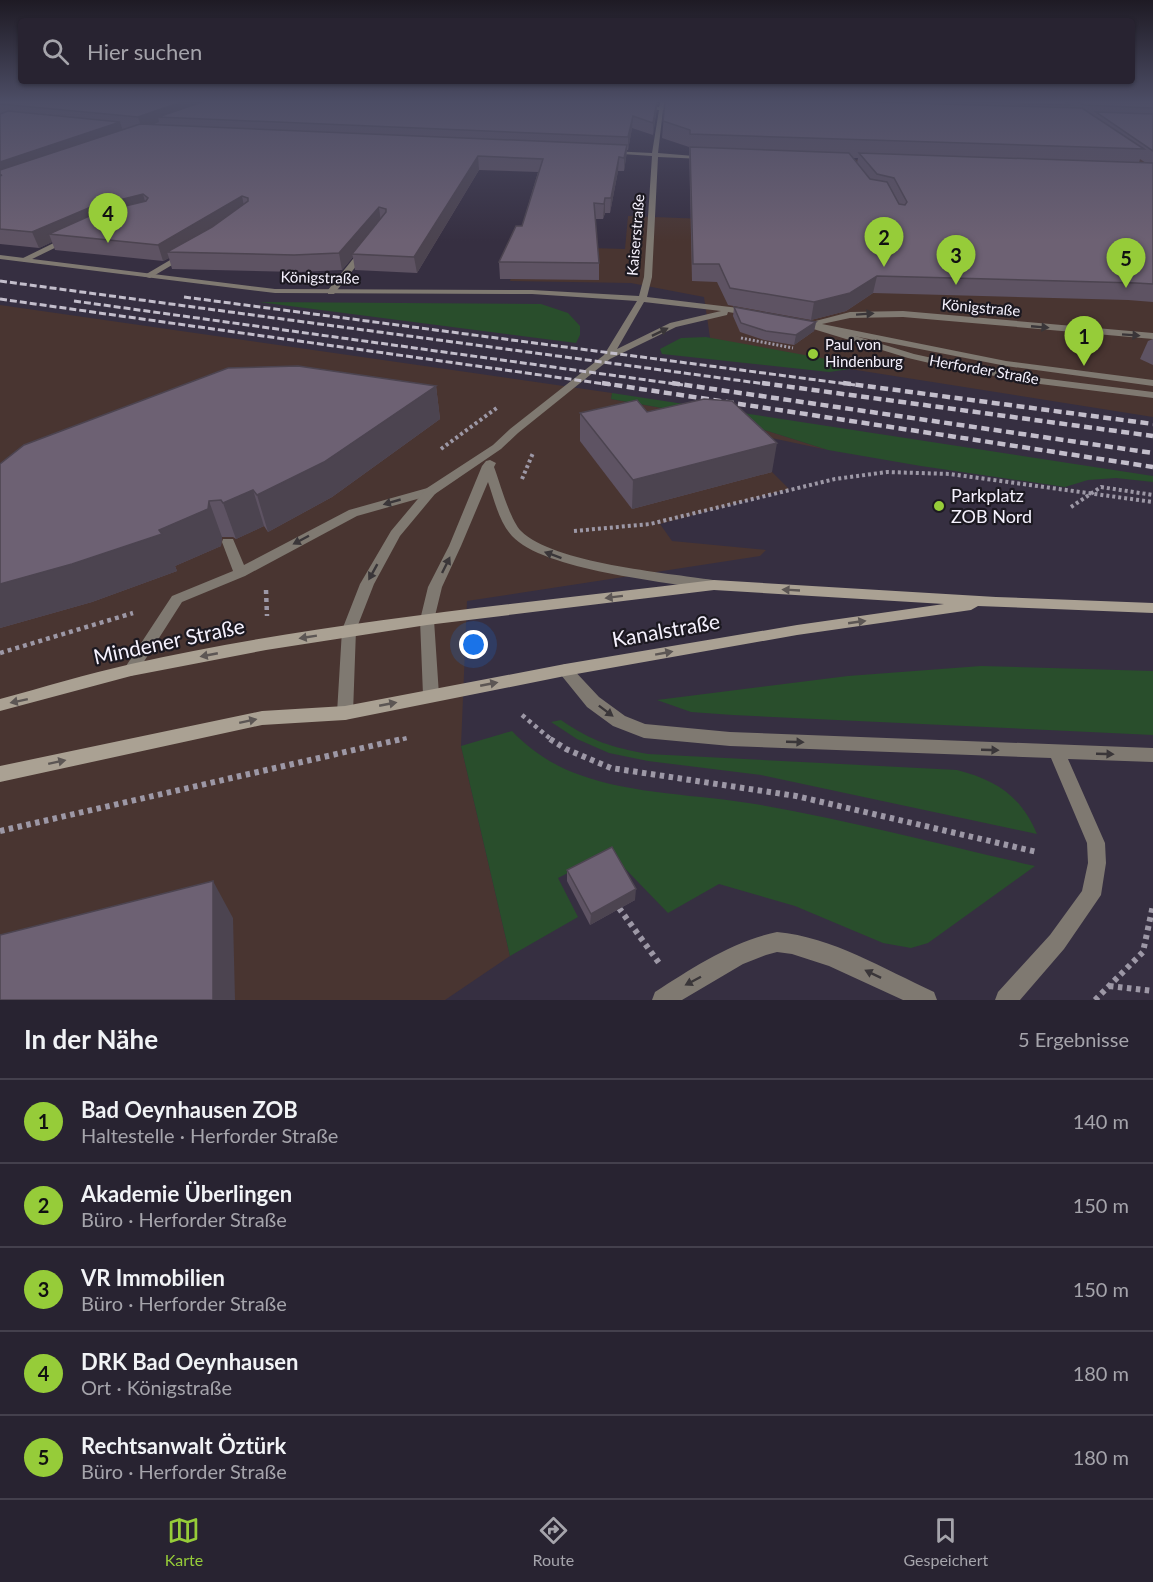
<!DOCTYPE html>
<html lang="de">
<meta charset="utf-8">
<style>
body{margin:0;font-family:Lato,sans-serif;background:#302b39;color:#f1f3f6}
.you{position:absolute;left:474px;top:645px;width:21px;height:21px;margin:-15px;border:4px solid #fff;border-radius:50%;background:#1a73e8;box-shadow:0 0 0 9px #1a73e833}
.badge{display:grid;place-items:center;width:39px;height:39px;border-radius:50%;background:#96cc39;color:#111;font-size:20px;font-weight:700}
.pin{position:absolute;translate:-50% -50px;filter:drop-shadow(0 2px 3px #0008)}
.pin::after{content:'';position:absolute;top:32px;width:21px;height:18px;background:inherit;clip-path:polygon(0 0,100% 0,50% 100%)}
.list{margin:0;padding:0;list-style:none}
h2{display:flex;justify-content:space-between;align-items:center;height:78px;margin:0;padding:0 24px;font-size:26px}
h2 small{font-size:20px;font-weight:400;color:#a5a4ab}
.list li{display:grid;grid-template-columns:39px 1fr auto;gap:18px;align-items:center;box-sizing:border-box;height:84px;padding:0 24px;border-top:2px solid #44404d}
.list b{display:block;font-size:22px;white-space:nowrap}
.list p{margin:0;font-size:20px;white-space:nowrap;color:#a5a4ab}
.list em{font-size:20px;font-style:normal;color:#a5a4ab}
.icon{flex:none;width:33px;height:33px;fill:none;stroke:currentColor;stroke-width:2;stroke-linecap:round;stroke-linejoin:round}
.map{position:relative;flex:none;width:1153px;height:1000px;overflow:hidden}
.search{position:absolute;background:#282331;box-shadow:0 2px 4px #0004;left:18px;right:18px;top:18px;height:66px;display:flex;align-items:center;gap:15px;box-sizing:border-box;padding:0 21px;border-radius:6px;color:#a5a4ab;font-size:22px}
.sheet{height:498px;background:#282331}
nav{display:flex;justify-content:space-around;align-items:center;box-sizing:border-box;height:84px;border-top:2px solid #44404d;background:#282331;font-size:16px;color:#a5a4ab}
nav a{display:grid;justify-items:center;gap:3px}
nav .on{color:#96cc39}
.map>svg:first-child{display:block}
.commercial{fill:#493531}
.green{fill:#294e2c}
.lines{fill:none;stroke-linecap:round;stroke-linejoin:round}
.path-far3{stroke:#9d98a6;stroke-width:3;stroke-dasharray:2 2;stroke-linecap:butt}
.path-far2{stroke:#9d98a6;stroke-width:4;stroke-dasharray:3 3;stroke-linecap:butt}
.path-far1{stroke:#9d98a6;stroke-width:4.5;stroke-dasharray:4 4;stroke-linecap:butt}
.path{stroke:#9d98a6;stroke-width:6;stroke-dasharray:4.5 4.5;stroke-linecap:butt}
.lane{fill:#7f7971;fill-rule:evenodd}
.street{fill:#7f7971;fill-rule:evenodd}
.secondary{fill:#aaa193;fill-rule:evenodd}
.rail-far1{stroke:#c3becb;stroke-width:3;stroke-dasharray:7 3;stroke-linecap:butt}
.rail{stroke:#c3becb;stroke-width:4.5;stroke-dasharray:8 4.5;stroke-linecap:butt}
.wall{fill:#5e5363;fill-rule:evenodd}
.shaded-wall{fill:#4c4450}
.building{fill:#6d6173;stroke:#4c4450;stroke-width:1.5}
.oneway{fill:#3a3639}
.oneway2{fill:#5c5654}
.poi-dot{fill:#96cc39;stroke:#1c1921;stroke-width:2}
.labels{text-anchor:middle;stroke-width:4.5;stroke-linejoin:round;paint-order:stroke}
.far-street-label{font-size:15px;fill:#f6f2fe;stroke:#1c1921}
.far-poi-label{font-size:15px;fill:#f6f2fe;stroke:#1c1921;text-anchor:start}
.poi-label{font-size:18px;fill:#f6f2fe;stroke:#1c1921;text-anchor:start}
.near-street-label{font-size:21px;fill:#f6f2fe;stroke:#1c1921}
</style>
<div class="map">
<svg width="1153" height="1000" viewBox="0 0 1153 1000">
<rect width="100%" height="100%" fill="#362f41"/>
<!-- commercial -->
<g class="commercial">
<path d="M1153,101V417L850,369L712,351L704,297L631,283L510,281L521,246L625,249L628,216L833,224L839,159L865,160Z"/>
<path d="M0,305L612,393L611,399L736,421L828,450L729,429L789,489L660,524L672,541L766,550L760,556L467,601L461,746L510,956L445,1000H0Z"/>
</g>
<!-- green -->
<g class="green">
<path d="M259,302L541,304L568,313L580,326V335L576,343Z"/>
<path d="M706,337L843,362L850,369L829,372L662,354L660,349L681,338Z"/>
<path d="M612,393L1153,476V482L1116,478L1088,480L1065,487L921,466L828,450L736,421L611,399Z"/>
<path d="M981,666L1153,671V735L733,715L691,712L657,700L848,676Z"/>
<path d="M561,720C593,742 611,747 648,754L957,770C996,780 1021,796 1037,834L761,775L648,761L609,753L577,739L551,722Z"/>
<path d="M512,731C531,751 554,766 580,775C630,794 702,795 755,804C849,820 942,845 1035,866L928,943L911,948L883,943L795,906L719,884L668,913L609,852L558,878L578,917L510,956L461,746Z"/>
</g>
<g class="lines">
<!-- path-far3 -->
<path class="path-far3" d="M741,338L793,348"/>
<!-- path-far2 -->
<g class="path-far2">
<path d="M441,449L498,407"/>
<path d="M522,479L533,453"/>
<path d="M1071,507L1101,487L1153,495"/>
<path d="M574,531L650,524L835,479L887,472L950,474L1153,502"/>
</g>
<!-- path-far1 -->
<g class="path-far1">
<path d="M266,590L267,616"/>
<path d="M0,653L133,613"/>
<path d="M522,715L553,741"/>
<path d="M395,741L407,738"/>
</g>
<!-- path -->
<g class="path">
<path d="M550,739L566,749L611,768L796,796L1037,852"/>
<path d="M0,831L402,739"/>
<path d="M619,908L659,963"/>
<path d="M1109,986L1153,991"/>
<path d="M1095,1000L1143,952L1153,905"/>
</g>
<!-- lane -->
<g class="lane">
<path d="M66,237L73,239L26,262L19,260Z"/>
<path d="M361,249L368,251L334,294H328V290Z"/>
<path d="M182,253L189,255L150,278L143,276Z"/>
<path d="M903,311L1153,333V339L903,317L850,318L822,324L1006,361L1153,380V386L1006,366L808,327L804,324L850,312Z"/>
<path d="M431,487L437,491L435,494L357,516L245,576L182,602L136,674L131,676L126,674L123,670L126,666L172,596L233,571L222,542L223,539H233L244,565L349,510Z"/>
<path d="M565,664L570,666L599,697L625,716L645,724L730,732L1153,748V762L1068,759L1105,843L1106,863L1101,895L1064,949L1020,1000H995L998,992L1050,935L1082,891L1088,863L1087,843L1051,758L730,746L644,738L613,726L587,707L557,670L560,666Z"/>
<path d="M777,932C832,937 884,969 934,992L937,1000H903L829,966L792,954L777,952L766,955L743,964L682,1000H652L655,992C692,968 733,941 777,932Z"/>
</g>
<!-- street -->
<g class="street">
<path d="M661,101L664,102V107L683,109L663,110L658,153L706,157L703,159L658,157L652,277L647,297L747,309L751,312L747,315L728,312L727,315L676,327L610,359L518,433L501,449L435,494L400,536L374,584L356,630L353,713L351,718L345,720L339,718L337,713L342,630L360,584L391,531L427,488L493,445L510,429L604,355L637,301L532,294L275,293L0,259V255L275,289L532,290L639,296L644,277L652,156L607,153L610,151L652,153L659,110L639,108L659,107ZM644,302L721,311L670,323L617,349Z"/>
<path d="M800,319L914,354L955,363L1040,378L1153,392V398L1040,384L955,369L908,358L797,324L796,322Z"/>
<path d="M490,460L496,463L494,467C500,483 510,520 521,531C553,563 667,573 713,580L718,582L720,585L718,588L713,590C666,582 543,570 512,536C499,522 494,499 488,482L461,546L442,587L434,620L439,695L437,699L431,701L425,699L423,695L420,620L428,587L449,546L482,466L486,461Z"/>
</g>
<!-- secondary -->
<path class="secondary" d="M714,580L996,597L1153,603V613L978,606L971,610L797,635L565,676L345,720L262,725L0,782V766L262,711L345,706L565,664L797,625L944,604L714,590L427,625L266,650L131,676L0,711V699C44,687 87,674 131,664C323,621 520,604 714,580Z"/>
<!-- rail-far1 -->
<g class="rail-far1">
<path d="M0,281L773,385"/>
<path d="M184,297L855,385"/>
<path d="M0,299L612,385"/>
<path d="M74,301L683,385"/>
</g>
<!-- rail -->
<g class="rail">
<path d="M602,383L1153,467"/>
<path d="M672,383L1153,453"/>
<path d="M762,383L1153,436"/>
<path d="M843,383L1153,424"/>
</g>
</g>
<!-- wall -->
<g class="wall">
<path d="M0,101H658L653,135L632,128L628,150H627L626,158L624,171H618L610,213H605L603,219H595L599,263V280L500,279L499,262L522,226L538,172L479,170L417,273L355,270L353,257L342,270L298,272L172,269L169,258L163,261L55,250L52,242L39,248L0,244Z"/>
<path d="M664,101H1153V302L1128,300L873,293L846,311L811,320L728,305L717,282L692,281L689,147L662,138L665,103ZM853,158H858L857,163ZM1140,159L1146,163H1139Z"/>
<path d="M734,307L816,322L814,331L794,345L764,340L740,332L733,316Z"/>
<path d="M1153,339V365L1140,359L1148,341Z"/>
<path d="M436,386L440,419L332,497L268,532L264,526L236,539L233,537H222L221,546L175,566L177,571L92,602L0,628V464Z"/>
<path d="M647,412L772,472L632,509L580,441V413Z"/>
<path d="M567,870L635,900L590,925L567,881Z"/>
</g>
<!-- shaded-wall -->
<g class="shaded-wall">
<path d="M184,101H220L158,117L159,122L142,129L138,117Z"/>
<path d="M657,101L656,112L653,135V123Z"/>
<path d="M633,116L632,128L628,150V137Z"/>
<path d="M120,122L124,134L0,175V162Z"/>
<path d="M627,145L626,158L624,171V158Z"/>
<path d="M478,156L479,170L417,273L414,257Z"/>
<path d="M619,157L618,171L610,213L611,198Z"/>
<path d="M143,194L147,209L49,234L52,242L39,248L32,232L91,207Z"/>
<path d="M242,196L245,211L167,252L169,258L163,261L158,245Z"/>
<path d="M605,198V213L603,219L604,204Z"/>
<path d="M379,207L381,223L352,254L353,257L342,270L339,253Z"/>
<path d="M877,276L873,293L846,311L811,320L814,302Z"/>
<path d="M816,322L814,331L794,345L796,335Z"/>
<path d="M436,386L440,419L332,497L268,532L257,495Z"/>
<path d="M777,443L772,472L632,509L633,480Z"/>
<path d="M253,490L264,526L236,539L223,503Z"/>
<path d="M209,501L222,537L221,546L175,566L177,571L92,602L0,628V584L159,530Z"/>
<path d="M213,881L233,918L235,1000H213Z"/>
<path d="M636,889L635,900L590,925L591,914Z"/>
</g>
<!-- building -->
<g class="building">
<path d="M0,101H184L138,117L0,104Z"/>
<path d="M205,101H657L653,123L633,116L628,137L158,117Z"/>
<path d="M665,101H842L1082,108L1144,149L690,134V130L663,121Z"/>
<path d="M932,101H1064L1070,105Z"/>
<path d="M1077,101H1153V108L1084,105Z"/>
<path d="M8,111L120,122L0,162V114Z"/>
<path d="M1096,112L1153,114V151Z"/>
<path d="M140,124L627,145L624,158L619,157L611,198H605L604,204L594,203L599,263L499,262L516,226H522L543,159L478,156L414,257L352,254L386,212V209L379,207L339,253L294,255L167,252L212,227L248,201V198L242,196L158,245L49,234L96,213L146,201L148,198L143,194L91,207L32,232L0,229V176L2,175H0V170Z"/>
<path d="M690,147L849,153L870,179L887,182L899,204L905,205L907,202L894,178L877,174L859,153L1153,163V284L1136,283L877,276L850,293L814,302L730,288L719,264H693Z"/>
<path d="M734,307L816,322L796,335L766,331L741,323Z"/>
<path d="M298,366L436,386L324,462L257,495L253,490L223,503L221,500L209,501L208,509L159,530L162,534L72,564L0,584V464L24,445L228,368Z"/>
<path d="M704,399L732,401L777,443L633,480L580,413L637,400L647,412Z"/>
<path d="M612,847L636,889L591,914L567,870Z"/>
<path d="M213,881V1000H0V935Z"/>
</g>
<!-- one-way arrows -->
<defs><path id="oneway-solid" d="M-6-.8H1V-3.2L6.5 0L1 3.2V.8H-6Z" transform="scale(1.5)"/></defs>
<g class="oneway">
<use href="#oneway-solid" transform="translate(865 314) rotate(-4)"/>
<use href="#oneway-solid" transform="translate(1040 327) rotate(5)"/>
<use href="#oneway-solid" transform="translate(660 332) rotate(-26)"/>
<use href="#oneway-solid" transform="translate(1131 335) rotate(4)"/>
<use href="#oneway-solid" transform="translate(392 502) rotate(164)"/>
<use href="#oneway-solid" transform="translate(301 540) rotate(152)"/>
<use href="#oneway-solid" transform="translate(553 555) rotate(-160)"/>
<use href="#oneway-solid" transform="translate(446 565) rotate(-64)"/>
<use href="#oneway-solid" transform="translate(373 572) rotate(119)"/>
<use href="#oneway-solid" transform="translate(606 711) rotate(37)"/>
<use href="#oneway-solid" transform="translate(795 742) rotate(2)"/>
<use href="#oneway-solid" transform="translate(990 750) rotate(2)"/>
<use href="#oneway-solid" transform="translate(1105 754) rotate(2)"/>
<use href="#oneway-solid" transform="translate(873 974) rotate(-154)"/>
<use href="#oneway-solid" transform="translate(693 981) rotate(152)"/>
</g>
<g class="oneway2">
<use href="#oneway-solid" transform="translate(791 590) rotate(-177)"/>
<use href="#oneway-solid" transform="translate(614 597) rotate(173)"/>
<use href="#oneway-solid" transform="translate(857 622) rotate(-8)"/>
<use href="#oneway-solid" transform="translate(308 637) rotate(171)"/>
<use href="#oneway-solid" transform="translate(664 653) rotate(-10)"/>
<use href="#oneway-solid" transform="translate(209 655) rotate(169)"/>
<use href="#oneway-solid" transform="translate(489 684) rotate(-11)"/>
<use href="#oneway-solid" transform="translate(19 701) rotate(168)"/>
<use href="#oneway-solid" transform="translate(388 704) rotate(-11)"/>
<use href="#oneway-solid" transform="translate(248 721) rotate(-12)"/>
<use href="#oneway-solid" transform="translate(57 762) rotate(-12)"/>
</g>
<!-- sky -->
<linearGradient id="sky" x2="0" y2="1"><stop stop-color="#1e1a24"/><stop offset="0.42" stop-color="#4c4d65"/><stop offset="1" stop-color="#4c4d65" stop-opacity="0"/></linearGradient>
<rect width="1153" height="241" fill="url(#sky)"/>
<!-- markers -->
<g class="poi-dot">
<circle cx="813" cy="354" r="6"/>
<circle cx="939" cy="506" r="6"/>
</g>
<g class="labels">
<!-- far-street labels -->
<g class="far-street-label">
<text transform="translate(636 235) rotate(-85)" y="5">Kaiserstraße</text>
<text transform="translate(320 278) rotate(1)" y="5">Königstraße</text>
<text transform="translate(981 308) rotate(5)" y="5">Königstraße</text>
<text transform="translate(984 370) rotate(10)" y="5">Herforder Straße</text>
</g>
<!-- far-poi labels -->
<g class="far-poi-label">
<text x="825" y="350">Paul von<tspan x="825" dy="17">Hindenburg</tspan></text>
</g>
<!-- poi labels -->
<g class="poi-label">
<text x="951" y="502">Parkplatz<tspan x="951" dy="21">ZOB Nord</tspan></text>
</g>
<!-- near-street labels -->
<g class="near-street-label">
<text transform="translate(666 631) rotate(-10)" y="7">Kanalstraße</text>
<text transform="translate(169 642) rotate(-12)" y="7">Mindener Straße</text>
</g>
</g>
</svg>
<div class="you"></div>
<div class="pin badge" style="left:1084px;top:366px">1</div>
<div class="pin badge" style="left:884px;top:267px">2</div>
<div class="pin badge" style="left:956px;top:285px">3</div>
<div class="pin badge" style="left:108px;top:243px">4</div>
<div class="pin badge" style="left:1126px;top:288px">5</div>
<div class="search"><svg class="icon" aria-label="search" viewBox="0 0 24 24"><circle cx="10" cy="10" r="6"/><path d="M15 15l6 6"/></svg>Hier suchen</div>
</div>
<section class="sheet">
<h2>In der Nähe<small>5 Ergebnisse</small></h2>
<ul class="list">
<li><span class="badge">1</span><div><b>Bad Oeynhausen ZOB</b><p>Haltestelle · Herforder Straße</p></div><em>140 m</em></li>
<li><span class="badge">2</span><div><b>Akademie Überlingen</b><p>Büro · Herforder Straße</p></div><em>150 m</em></li>
<li><span class="badge">3</span><div><b>VR Immobilien</b><p>Büro · Herforder Straße</p></div><em>150 m</em></li>
<li><span class="badge">4</span><div><b>DRK Bad Oeynhausen</b><p>Ort · Königstraße</p></div><em>180 m</em></li>
<li><span class="badge">5</span><div><b>Rechtsanwalt Öztürk</b><p>Büro · Herforder Straße</p></div><em>180 m</em></li>
</ul>
</section>
<nav>
<a class="on"><svg class="icon" aria-label="map" viewBox="0 0 24 24"><path d="M3 6l6-2 6 2 6-2v14l-6 2-6-2-6 2zM9 4v14M15 6v14"/></svg>Karte</a>
<a><svg class="icon" aria-label="directions" viewBox="0 0 24 24"><path d="M12 3l9 9-9 9-9-9zM9 14v-3h6M13 9l2 2-2 2"/></svg>Route</a>
<a><svg class="icon" aria-label="saved" viewBox="0 0 24 24"><path d="M7 4h10v16l-5-4-5 4z"/></svg>Gespeichert</a>
</nav>
